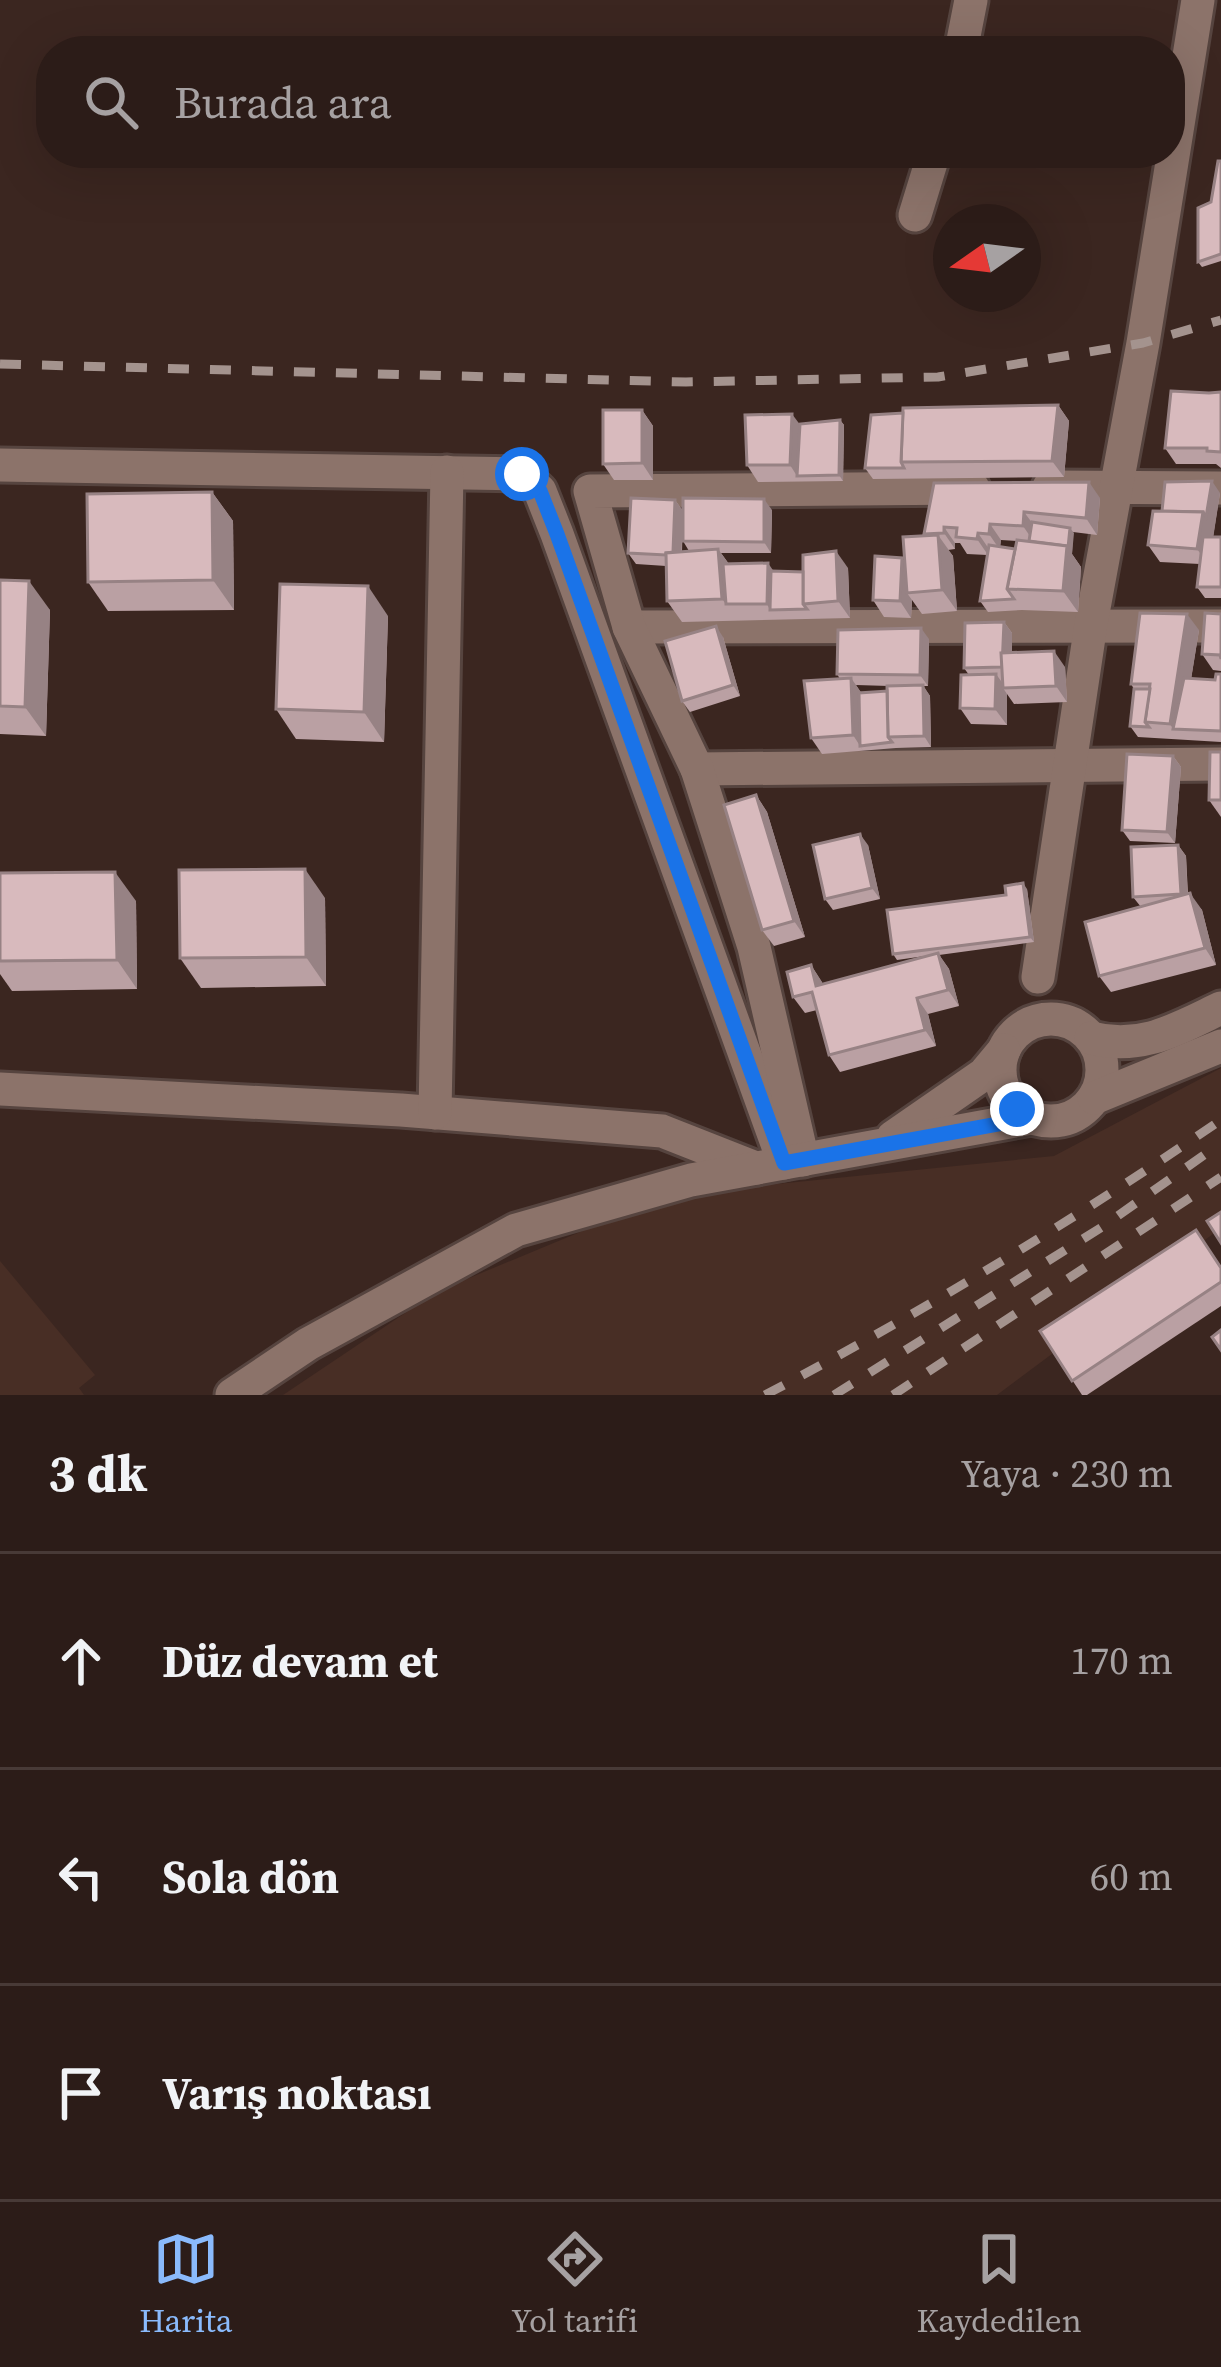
<!DOCTYPE html>
<html lang="tr">
<meta charset="utf-8">
<style>
body{margin:0;font-family:"Source Serif 4",serif;background:#342521;color:#f1f3f6}
.compass{position:absolute;left:933px;top:204px;width:108px;height:108px;border-radius:50%;background:#2c1c18;box-shadow:0 12px 48px #0002;rotate:256deg}
.stop{position:absolute;width:36px;height:36px;margin:-27px;border:9px solid #1a73e8;border-radius:50%;background:#fff}
.stop.end{background:#1a73e8;border-color:#fff;box-shadow:0 3px 12px #0008}
.list{margin:0;padding:0;list-style:none}
h2{display:flex;justify-content:space-between;align-items:center;height:156px;margin:0;padding:0 48px;font-size:51px}
h2 small{font-size:39px;font-weight:400;color:#a6a1a2}
.list li{display:grid;grid-template-columns:78px 1fr auto;gap:36px;align-items:center;box-sizing:border-box;height:216px;padding:0 48px;border-top:3px solid #483a37}
.list b{display:block;font-size:45px;white-space:nowrap}
.list em{font-size:39px;font-style:normal;color:#a6a1a2}
.icon{flex:none;width:66px;height:66px;fill:none;stroke:currentColor;stroke-width:2;stroke-linecap:round;stroke-linejoin:round}
.map{position:relative;flex:none;width:1221px;height:1395px;overflow:hidden}
.search{position:absolute;background:#2c1c18;box-shadow:0 12px 48px #0002;left:36px;right:36px;top:36px;height:132px;display:flex;align-items:center;gap:30px;box-sizing:border-box;padding:0 42px;border-radius:48px;color:#a6a1a2;font-size:45px}
.sheet{height:804px;background:#2c1c18}
nav{display:flex;justify-content:space-around;align-items:center;box-sizing:border-box;height:168px;border-top:3px solid #483a37;background:#2c1c18;font-size:33px;color:#a6a1a2}
nav a{display:grid;justify-items:center;gap:6px}
nav .on{color:#8abafc}
.map>svg:first-child{display:block}
.built{fill:#482e25}
.lines{fill:none;stroke-linecap:round;stroke-linejoin:round}
.minor-casing{stroke:#56443f;stroke-width:39}
.minor{stroke:#8c736a;stroke-width:33}
.rail{stroke:#a4938e;stroke-width:9;stroke-dasharray:21 21;stroke-linecap:butt}
.wall{fill:#baa0a3;fill-rule:evenodd}
.shaded-wall{fill:#978284}
.building{fill:#d8babd;stroke:#978284;stroke-width:3}
.route{stroke:#1a73e8;stroke-width:15}
</style>
<div class="map">
<svg width="1221" height="1395" viewBox="0 0 1221 1395">
<rect width="100%" height="100%" fill="#3b2620"/>
<!-- built -->
<g class="built">
<path d="M1221,1068V1228L997,1395H283L438,1291L669,1195L1054,1156Z"/>
<path d="M0,1261L95,1375L79,1388L84,1395H0Z"/>
</g>
<g class="lines">
<defs>
<g id="minor">
<path d="M961,51L971,0"/>
<path d="M915,215L934,153"/>
<path d="M0,465L522,474L540,491L557,534L784,1163"/>
<path d="M1049,487L1221,488"/>
<path d="M629,627L1221,626"/>
<path d="M697,769L1221,764"/>
<path d="M1038,977L1091,624L1143,343L1198,0"/>
<circle cx="1051" cy="1070" r="51"/>
<path d="M1091,1038C1141,1051 1177,1029 1221,1008"/>
<path d="M0,1089L401,1110L662,1131L756,1168"/>
<path d="M1094,1098L1221,1046"/>
<path d="M435,1113L447,472"/>
<path d="M893,1137L984,1074L1004,1050"/>
<path d="M803,1160L754,947L697,769L629,627L590,491L973,488"/>
<path d="M232,1395L308,1344L516,1230L691,1180L1031,1118"/>
</g>
</defs>
<!-- minor casing -->
<use href="#minor" class="minor-casing"/>
<!-- minor -->
<use href="#minor" class="minor"/>
<!-- rail -->
<g class="rail">
<path d="M0,364L686,382L938,377L1143,343L1221,320"/>
<path d="M765,1395C923,1312 1074,1220 1221,1120"/>
<path d="M834,1395L1102,1227L1221,1143"/>
<path d="M893,1395L1221,1177"/>
</g>
</g>
<!-- wall -->
<g class="wall">
<path d="M1221,161V261L1202,267L1198,262Z"/>
<path d="M1221,392V468L1216,464H1176L1165,448L1209,393Z"/>
<path d="M1058,405L1069,421L1064,477L873,479L865,468Z"/>
<path d="M642,410L653,426V480H614L603,464Z"/>
<path d="M840,420L844,425L843,481L758,482L747,465L800,424Z"/>
<path d="M934,483L1100,498L1097,535L1073,532L1072,554L1081,567L1078,612L1022,610L988,612L980,601L987,555L967,554L960,543H955V549L948,550L953,556L957,611L922,614L912,600L911,618L884,617L873,600L902,558L905,562L926,536L924,534ZM1001,540L1017,541L1015,549L1000,546Z"/>
<path d="M212,492L233,521L234,610L108,611L88,582Z"/>
<path d="M1220,493L1213,537H1221V598H1205L1197,587L1200,564L1160,562L1148,545L1162,511Z"/>
<path d="M675,500L683,511L772,510L771,553H721L729,564L774,572H803L848,568L850,618L682,622L667,601L666,566L636,564L628,553ZM683,513V541L689,551L682,552Z"/>
<path d="M0,580L50,610L46,736L0,734Z"/>
<path d="M1221,614V671L1213,670L1202,654Z"/>
<path d="M388,616L384,742L296,739L276,709Z"/>
<path d="M1004,622L1012,633V653L1065,667L1067,702L1014,704L1007,694V725L971,724L960,708L969,675L964,668Z"/>
<path d="M1199,630L1191,679L1215,680L1221,674V742L1138,737L1130,726L1134,689L1131,684Z"/>
<path d="M723,637L740,696L690,712L682,701Z"/>
<path d="M929,639L928,686H923L930,696L931,747L896,748L822,754L811,738L840,679L837,674ZM856,685L889,686L887,691L861,693Z"/>
<path d="M1221,752V817L1209,800Z"/>
<path d="M1173,756L1181,767L1175,843L1130,841L1122,830Z"/>
<path d="M756,795L767,812L805,937L774,946L762,930Z"/>
<path d="M868,845L880,899L833,910L825,899Z"/>
<path d="M1178,845L1186,856L1188,894L1202,910L1216,965L1111,992L1099,976L1141,907L1133,897Z"/>
<path d="M0,873L136,901L137,989L12,991L0,974Z"/>
<path d="M1027,889L1034,942L939,955L949,969L959,1006L928,1014L936,1046L840,1072L829,1055L817,1010L805,1013L793,997L811,965L823,984L925,956L897,960L893,954L1006,895Z"/>
<path d="M325,898L326,986L201,988L180,958Z"/>
<path d="M1221,1267V1306L1087,1395H1082L1040,1331Z"/>
</g>
<!-- shaded-wall -->
<g class="shaded-wall">
<path d="M1058,405L1069,421L1064,477L1052,461Z"/>
<path d="M642,410L653,426V480L642,463Z"/>
<path d="M792,414L804,430L797,476L790,465Z"/>
<path d="M840,420L844,425L843,481L839,475Z"/>
<path d="M1212,481L1220,493L1209,565L1197,549L1203,512Z"/>
<path d="M1089,482L1100,498L1097,535L1086,518Z"/>
<path d="M212,492L233,521L234,610L213,580Z"/>
<path d="M764,499L772,510L771,553L764,542Z"/>
<path d="M675,500L683,511L681,566L673,555Z"/>
<path d="M1024,512L1036,528L1034,542L1023,526Z"/>
<path d="M990,524L1001,540L1000,550L989,534Z"/>
<path d="M944,527L955,543V549L944,533Z"/>
<path d="M1070,528L1074,533L1072,554L1081,567L1078,612L1063,591Z"/>
<path d="M978,533L989,549L988,555L977,539Z"/>
<path d="M938,535L953,556L957,611L942,590Z"/>
<path d="M718,549L733,570L726,604L722,599Z"/>
<path d="M836,551L848,568L850,618L838,601Z"/>
<path d="M902,558L913,574L907,593L912,600L911,618L900,601Z"/>
<path d="M768,563L779,579L770,610L767,604Z"/>
<path d="M29,581L50,610L46,736L25,707Z"/>
<path d="M368,586L388,616L384,742L364,712Z"/>
<path d="M1187,614L1199,630L1183,730L1173,729L1170,724Z"/>
<path d="M1004,622L1012,633V678L1004,667Z"/>
<path d="M716,626L723,637L740,696L733,685Z"/>
<path d="M921,628L929,639L928,686L920,675Z"/>
<path d="M1054,651L1065,667L1067,702L1056,686Z"/>
<path d="M996,674L1006,688H1003L1007,694V725L995,709Z"/>
<path d="M851,678L863,695L860,746L864,752L853,735Z"/>
<path d="M923,685L930,696L931,747L924,736Z"/>
<path d="M1173,756L1181,767L1175,843L1167,832Z"/>
<path d="M756,795L767,812L805,937L794,921Z"/>
<path d="M860,834L868,845L880,899L872,888Z"/>
<path d="M1178,845L1186,856L1188,905L1181,894Z"/>
<path d="M305,869L325,898L326,986L306,957Z"/>
<path d="M115,872L136,901L137,989L117,960Z"/>
<path d="M1023,883L1027,889L1034,942L1030,937Z"/>
<path d="M1190,893L1202,910L1216,965L1205,948Z"/>
<path d="M938,953L949,969L959,1006L948,990Z"/>
<path d="M811,965L822,982L827,1002L816,986Z"/>
<path d="M917,998L928,1014L936,1046L925,1030Z"/>
</g>
<!-- building -->
<g class="building">
<path d="M1218,161H1221V254L1198,262V208L1211,202Z"/>
<path d="M1171,391L1209,393L1221,392V452L1207,451V448H1165Z"/>
<path d="M1058,405L1052,461L901,462L903,408Z"/>
<path d="M603,410H642V463L603,464Z"/>
<path d="M903,413L901,462L904,468H865L871,415Z"/>
<path d="M792,414L790,465H747L745,415Z"/>
<path d="M840,420L839,475L797,476L800,424Z"/>
<path d="M1212,481L1206,517L1203,512L1162,511L1165,482Z"/>
<path d="M1089,482L1086,518L1024,512L1023,526L990,524L989,534L978,533L977,539L956,537L957,528L944,527V533L924,534L934,483Z"/>
<path d="M212,492L213,580L88,582L87,494Z"/>
<path d="M631,498L675,500L673,552L666,553V555L628,553Z"/>
<path d="M683,498L764,499V542L683,541Z"/>
<path d="M1153,511L1203,512L1197,549L1148,545Z"/>
<path d="M1032,522L1070,528L1068,548L1067,546L1029,541Z"/>
<path d="M938,535L942,590L907,593L903,537Z"/>
<path d="M1203,537H1221V587H1197Z"/>
<path d="M1017,540L1067,546L1063,591L1007,589Z"/>
<path d="M989,545L1015,549L1007,589L1014,599L980,601Z"/>
<path d="M718,549L722,599L667,601L666,553Z"/>
<path d="M836,551L838,601L803,604V555Z"/>
<path d="M875,556L902,558L900,601L873,600Z"/>
<path d="M768,563L767,604H726L723,564Z"/>
<path d="M771,571L803,572V604L807,609L770,610Z"/>
<path d="M0,580L29,581L25,707L0,706Z"/>
<path d="M280,584L368,586L364,712L276,709Z"/>
<path d="M1140,613L1187,614L1170,724L1145,722L1150,684H1131Z"/>
<path d="M1205,613L1221,614V659L1220,655L1202,654Z"/>
<path d="M1004,622L1002,667L964,668L965,623Z"/>
<path d="M716,626L733,685L682,701L665,641Z"/>
<path d="M921,628L920,675L837,674L838,630Z"/>
<path d="M1054,651L1056,686L1003,688L1001,653Z"/>
<path d="M996,674L995,709L960,708L961,675Z"/>
<path d="M1216,674H1221V731L1173,729L1184,678L1215,680Z"/>
<path d="M851,678L853,735L811,738L804,681Z"/>
<path d="M923,685L924,736L888,737L887,686Z"/>
<path d="M1134,689H1150L1145,722L1149,727L1130,726Z"/>
<path d="M887,691L888,737L892,742L860,746L859,693Z"/>
<path d="M1210,752H1221V800H1209Z"/>
<path d="M1127,754L1173,756L1167,832L1122,830Z"/>
<path d="M756,795L794,921L762,930L724,805Z"/>
<path d="M860,834L872,888L825,899L813,845Z"/>
<path d="M1178,845L1181,894L1133,897L1131,847Z"/>
<path d="M305,869L306,957L180,958L179,870Z"/>
<path d="M115,872L117,960L0,961V873Z"/>
<path d="M1023,883L1030,937L893,954L887,910L1006,895L1005,886Z"/>
<path d="M1190,893L1205,948L1099,976L1085,922Z"/>
<path d="M938,953L948,990L917,998L925,1030L829,1055L812,992L793,997L787,972L811,965L816,986Z"/>
<path d="M1221,1212V1243L1207,1221Z"/>
<path d="M1196,1230L1221,1268V1282L1072,1381L1040,1331Z"/>
<path d="M1221,1330V1350L1212,1337Z"/>
</g>
<g class="lines">
<!-- route -->
<path class="route" d="M522,474L540,491L557,534L784,1163L1031,1118L1017,1109"/>
</g>
</svg>
<svg class="compass" viewBox="-18 -18 36 36"><path d="M0-13l5 13h-10z" fill="#e53935"/><path d="M0 13l5-13h-10z" fill="#a6a1a2"/></svg>
<div class="stop" style="left:522px;top:474px"></div>
<div class="stop end" style="left:1017px;top:1109px"></div>
<div class="search"><svg class="icon" aria-label="search" viewBox="0 0 24 24"><circle cx="10" cy="10" r="6"/><path d="M15 15l6 6"/></svg>Burada ara</div>
</div>
<section class="sheet">
<h2>3 dk<small>Yaya · 230 m</small></h2>
<ul class="list">
<li><svg class="icon" aria-label="ahead" viewBox="0 0 24 24"><path d="M12 20V5M6 11l6-6 6 6"/></svg><div><b>Düz devam et</b></div><em>170 m</em></li>
<li><svg class="icon" aria-label="left" viewBox="0 0 24 24"><path d="M17 20v-9H6M10 6l-5 5 5 5"/></svg><div><b>Sola dön</b></div><em>60 m</em></li>
<li><svg class="icon" aria-label="arrive" viewBox="0 0 24 24"><path d="M6 21V4h12l-3 4 3 4H6"/></svg><div><b>Varış noktası</b></div></li>
</ul>
</section>
<nav>
<a class="on"><svg class="icon" aria-label="map" viewBox="0 0 24 24"><path d="M3 6l6-2 6 2 6-2v14l-6 2-6-2-6 2zM9 4v14M15 6v14"/></svg>Harita</a>
<a><svg class="icon" aria-label="directions" viewBox="0 0 24 24"><path d="M12 3l9 9-9 9-9-9zM9 14v-3h6M13 9l2 2-2 2"/></svg>Yol tarifi</a>
<a><svg class="icon" aria-label="saved" viewBox="0 0 24 24"><path d="M7 4h10v16l-5-4-5 4z"/></svg>Kaydedilen</a>
</nav>
